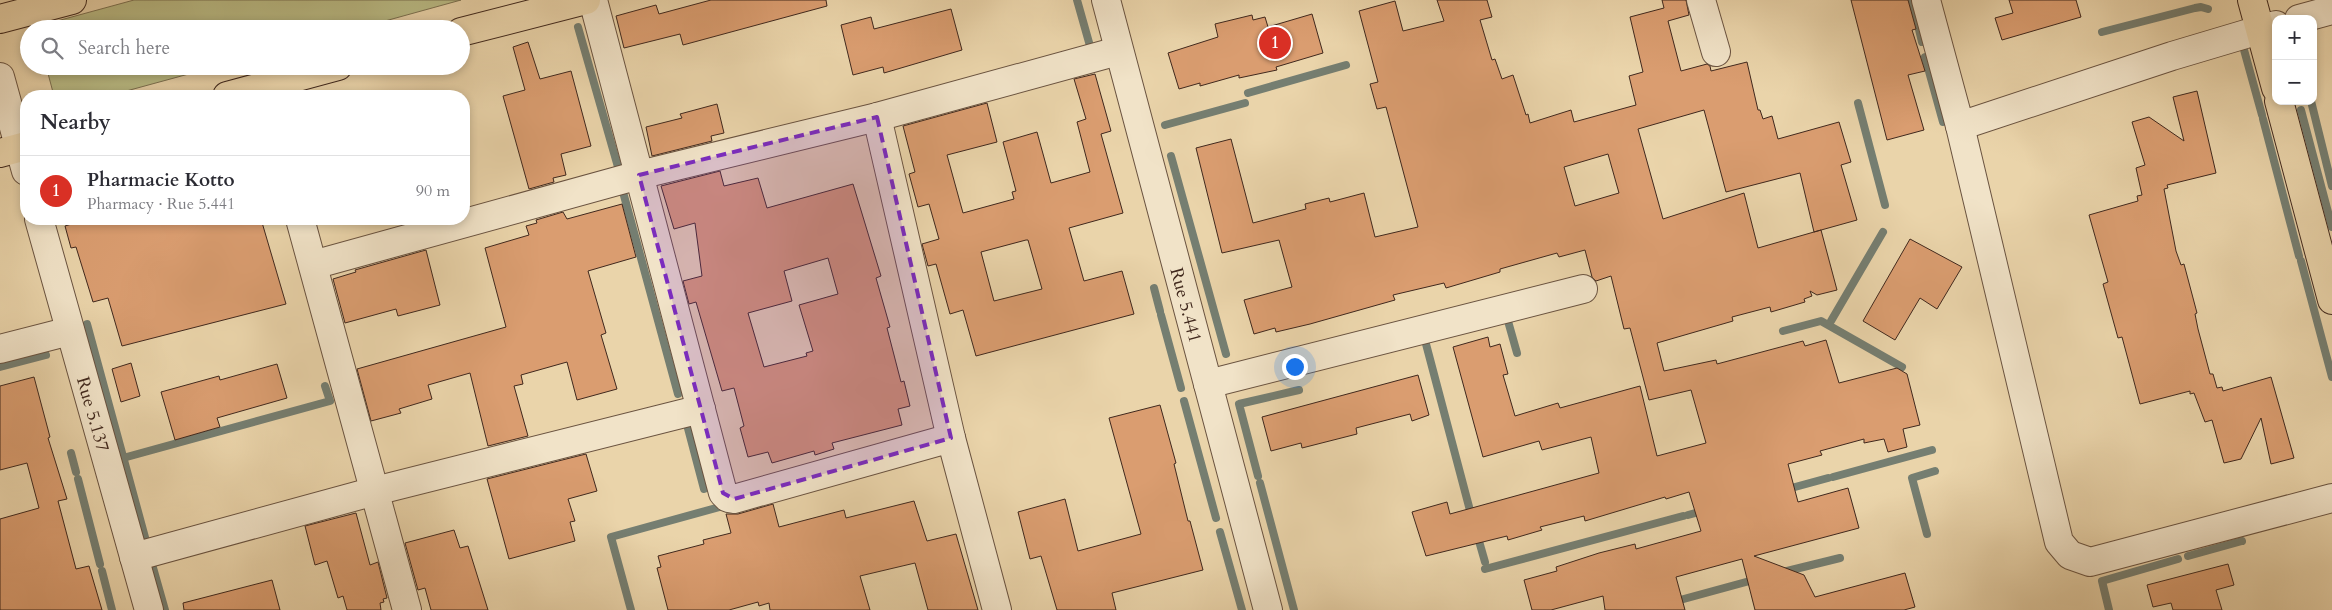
<!DOCTYPE html>
<meta charset="utf-8">
<style>
body{margin:0;font-family:Cardo,serif;background:#f2f2f3;color:#2b2b33}
.controls{position:absolute;right:15px;top:15px;display:grid;overflow:hidden;border-radius:10px;box-shadow:0 2px 8px #0003}
.controls button{width:45px;height:45px;display:grid;place-items:center;padding:0;border:0;border-bottom:1px solid #e1e1e2;background:#fff;color:#2b2b33;font:25px sans-serif}
.you{position:absolute;left:1294px;top:366px;width:18px;height:18px;margin:-12px;border:4px solid #fff;border-radius:50%;background:#1a73e8;box-shadow:0 0 0 8px #1a73e833}
.badge{display:grid;place-items:center;width:32px;height:32px;border-radius:50%;background:#d93025;color:#fff;font-size:16px;font-weight:700}
.pin{position:absolute;translate:-50% -50%;border:2px solid #fff;box-shadow:0 1px 5px #0006}
.list{margin:0;padding:0;list-style:none}
h2{display:flex;justify-content:space-between;align-items:center;height:65px;margin:0;padding:0 20px;font-size:21px}
h2 small{font-size:16px;font-weight:400;color:#7c7c81}
.list li{display:grid;grid-template-columns:32px 1fr auto;gap:15px;align-items:center;box-sizing:border-box;height:70px;padding:0 20px;border-top:1px solid #e1e1e2}
.list b{display:block;font-size:19px;white-space:nowrap}
.list p{margin:0;font-size:16px;white-space:nowrap;color:#7c7c81}
.list em{font-size:16px;font-style:normal;color:#7c7c81}
.icon{flex:none;width:28px;height:28px;fill:none;stroke:currentColor;stroke-width:2;stroke-linecap:round;stroke-linejoin:round}
.map{position:relative;flex:none;width:2332px;height:610px;overflow:hidden}
.search{position:absolute;background:#fff;box-shadow:0 2px 8px #0003;left:20px;top:20px;width:450px;height:55px;display:flex;align-items:center;gap:12px;box-sizing:border-box;padding:0 18px;border-radius:28px;color:#7c7c81;font-size:19px}
.panel{position:absolute;background:#fff;box-shadow:0 2px 8px #0003;left:20px;top:90px;width:450px;height:135px;border-radius:20px}
.map>svg:first-child{display:block}
.green{fill:#babc86;stroke:#7d7252}
.lines{fill:none;stroke-linecap:round;stroke-linejoin:round}
.stream{stroke:#757e71;stroke-width:8}
.building{fill:#da9d70;stroke:#40281d;fill-rule:evenodd}
.minor-casing{stroke:#6a5340;stroke-width:30}
.major-casing{stroke:#40281d;stroke-width:30}
.minor{stroke:#f1e3c8;stroke-width:28}
.major{stroke:#ead4aa;stroke-width:28}
.marked{fill:#7b2cbf;fill-opacity:0.2;stroke:#7b2cbf;stroke-width:4;stroke-dasharray:10 6;stroke-linejoin:round}
.labels{text-anchor:middle;stroke-width:4;stroke-linejoin:round;paint-order:stroke}
.street-label{font-size:18px;fill:#40281d;stroke:#f1e3c8}
</style>
<div class="map">
<svg width="2332" height="610" viewBox="0 0 2332 610">
<rect width="100%" height="100%" fill="#ead4aa"/>
<filter id="stains"><feTurbulence type="fractalNoise" baseFrequency=".004" numOctaves="4"/><feColorMatrix values="0 0 0 0 .2 0 0 0 0 .09 0 0 0 0 .02 0 0 0 .5 -.17"/></filter>
<radialGradient id="worn" r=".72"><stop offset=".6" stop-color="#630" stop-opacity="0"/><stop offset="1" stop-color="#630" stop-opacity=".3"/></radialGradient>
<!-- green -->
<g class="green">
<path d="M134,0H461L356,29H36L35,27Z"/>
<path d="M46,66H218L108,96H54Z"/>
</g>
<g class="lines">
<!-- stream -->
<g class="stream">
<path d="M1077,0L1090,46"/>
<path d="M1911,0L1916,17"/>
<path d="M1917,21L1922,42"/>
<path d="M578,27L618,167"/>
<path d="M2102,32L2195,8L2201,7L2208,9"/>
<path d="M2241,39L2262,115"/>
<path d="M1925,57L1943,122"/>
<path d="M1248,93L1346,65"/>
<path d="M2311,101L2332,186"/>
<path d="M1858,103L1885,205"/>
<path d="M2301,110L2332,227"/>
<path d="M2263,119L2299,256"/>
<path d="M1165,125L1245,103"/>
<path d="M1171,156L1226,354"/>
<path d="M623,192L678,394"/>
<path d="M2301,261L2332,377"/>
<path d="M1154,288L1160,311"/>
<path d="M1506,314L1517,353"/>
<path d="M1161,315L1181,388"/>
<path d="M1831,321L1883,232"/>
<path d="M87,324L146,541"/>
<path d="M1783,331L1821,321L1902,367"/>
<path d="M1426,344L1472,518"/>
<path d="M0,367L46,355"/>
<path d="M1184,401L1216,518"/>
<path d="M685,417L704,489"/>
<path d="M71,453L76,472"/>
<path d="M123,458L330,401L325,386"/>
<path d="M1258,476L1239,404L1299,390"/>
<path d="M1833,477L1932,450"/>
<path d="M78,479L100,564"/>
<path d="M1260,483L1294,610"/>
<path d="M1784,490L1828,478"/>
<path d="M1688,515L1703,511"/>
<path d="M1220,532L1242,610"/>
<path d="M1477,534L1485,562"/>
<path d="M1927,534L1912,478L1935,471"/>
<path d="M2188,556L2242,541"/>
<path d="M150,557L165,610"/>
<path d="M1485,569L1683,516"/>
<path d="M102,571L112,610"/>
<path d="M1783,572L1840,558"/>
<path d="M1680,600L1757,579"/>
<path d="M631,610L611,537L727,505"/>
<path d="M2109,610L2102,581L2178,559"/>
</g>
</g>
<!-- building -->
<g class="building">
<path d="M711,0H826L827,6L683,45L680,34L624,48L616,16L656,5L659,14Z"/>
<path d="M1437,0H1487L1492,17L1480,20L1492,60L1495,59L1502,79L1513,75L1526,115L1528,114L1530,123L1571,110L1574,122L1636,105L1629,76L1643,72L1630,17L1664,8L1662,0H1686L1689,15L1668,21L1681,71L1707,64L1710,66L1711,71L1747,62L1758,110H1760L1763,119L1772,116L1778,139L1839,122L1851,162L1841,165L1857,220L1814,232L1800,173L1726,192L1704,110L1638,129L1663,219L1744,193L1758,248L1821,230L1837,290L1817,295L1810,291L1812,296L1804,299L1805,302L1771,312L1770,307L1732,317L1733,321L1657,343L1664,371L1716,360L1717,364L1803,341L1805,346L1826,340L1839,383L1897,368L1907,374L1920,425L1903,429L1907,447L1888,452L1884,439L1864,443V439L1820,451L1822,455L1788,464L1798,502L1848,488L1859,528L1754,556L1804,575L1815,597L1905,573L1915,607L1904,610H1755L1742,559L1676,577L1685,610H1605L1603,596L1551,610H1532L1524,580L1557,571L1556,567L1599,553L1635,544L1636,549L1701,531L1689,492L1666,499L1665,497L1585,521L1584,516L1540,527L1542,530L1508,540L1507,536L1426,556L1412,512L1447,502L1450,514L1599,473L1591,437L1542,450L1539,441L1483,457L1453,347L1488,337L1490,347L1500,344L1508,374L1503,375L1515,416L1558,403L1560,408L1640,386L1657,456L1706,443L1691,390L1649,400L1630,328L1624,329L1611,276L1596,281L1592,277L1585,250L1559,257L1557,253L1500,269V272L1446,288L1444,283L1393,295L1395,300L1310,324L1276,332L1275,328L1254,334L1244,300L1292,287L1279,240L1222,253L1196,148L1231,139L1253,223L1306,209L1305,204L1329,198L1330,202L1364,193L1375,237L1418,227L1386,107L1377,109L1370,84L1378,82L1359,11L1395,1L1403,31L1444,21ZM1608,154L1619,193L1575,206L1564,167Z"/>
<path d="M1851,0H1908L1916,29L1912,30L1925,71L1908,75L1924,130L1887,140Z"/>
<path d="M2009,0H2076L2081,17L2002,40L1995,18L2013,13Z"/>
<path d="M951,9L962,50L884,73L883,67L853,75L841,25L871,17L874,29Z"/>
<path d="M1312,14L1323,53L1276,67L1277,70L1239,78V75L1200,86V83L1179,89L1168,53L1218,37L1215,24L1252,15L1253,20L1265,17L1268,27Z"/>
<path d="M528,42L540,79L571,71L591,146L561,154L566,175L553,178L554,182L529,189L503,96L525,90L513,47Z"/>
<path d="M1095,74L1111,131L1101,134L1123,213L1069,228L1084,281L1122,271L1134,314L976,356L963,310L950,314L936,264L928,266L922,244L939,239L929,204L918,207L909,174L915,172L903,126L987,103L997,142L947,155L963,213L1014,199L1012,192L1016,191L1003,142L1037,132L1051,183L1090,172L1077,122L1086,119L1074,79ZM1026,240H1028L1042,289L994,301L981,252Z"/>
<path d="M2197,91L2216,173L2167,185L2168,188L2164,189L2176,251L2181,265L2184,264L2197,313L2195,314L2198,329L2210,374H2213L2217,388L2222,387L2223,391L2271,377L2294,458L2271,464L2261,418L2241,459L2224,463L2212,420L2205,422L2194,393L2190,394V391L2140,404L2122,337L2118,338L2103,284L2108,282L2089,215L2138,201L2137,196L2142,195L2136,168L2145,165L2132,122L2149,117L2184,141L2173,97Z"/>
<path d="M717,104L724,133L711,136L712,141L652,156L646,127L682,118L680,114Z"/>
<path d="M720,171L724,186L758,178L767,208L853,184L881,276L876,278L890,327L887,328L901,382L904,381L910,406L898,409L902,425L832,443L834,449L815,455L814,451L772,463L768,452L748,457L740,428L744,426L734,388L722,391L696,302L689,304L683,281L702,276L695,223L674,229L661,186ZM828,258L838,294L799,305L813,351L806,353L807,356L764,367L748,313L792,301L784,271Z"/>
<path d="M622,204L636,257L588,271L606,333L601,335L617,389L577,400L567,362L521,375L523,384L514,386L528,436L488,446L470,373L428,385L432,399L399,409L401,413L371,421L357,369L506,327L485,248L529,235L526,226L537,223L536,220L563,212L567,219Z"/>
<path d="M77,219H261L286,304L122,346L108,298L93,302L76,247L71,248L65,226L78,222Z"/>
<path d="M1910,239L1962,267L1937,309L1920,298L1895,340L1863,321Z"/>
<path d="M426,250L440,305L398,316L396,309L345,323L333,279L356,272L355,270Z"/>
<path d="M131,363L140,396L121,402L112,369Z"/>
<path d="M277,364L287,398L217,418L220,427L175,440L161,392L219,376L220,380Z"/>
<path d="M1418,375L1429,415L1412,421L1410,414L1356,428L1357,434L1302,448L1301,443L1271,451L1262,417Z"/>
<path d="M34,377L50,437L48,438L67,499L58,501L76,569L89,566L102,610H0V519L39,508L27,463L0,470V386Z"/>
<path d="M1160,405L1176,463L1174,464L1188,521H1190L1203,570L1112,593L1116,610H1057L1041,556L1030,559L1018,512L1065,499L1078,551L1141,534L1109,418Z"/>
<path d="M586,454L597,491L568,499L575,521L570,522L575,541L509,559L487,479Z"/>
<path d="M914,501L927,541L956,534L978,610H928L915,563L860,576L870,610H770L769,603L759,606L758,602L729,610H668L657,568L661,567L658,556L704,544L703,540L731,533L726,514H738L773,504L779,527L844,510L846,518Z"/>
<path d="M356,513L370,565L378,562L387,598L383,599L384,602L380,603L381,610H347L343,596L338,598L327,561L315,565L305,526Z"/>
<path d="M454,530L460,548L468,546L488,610H431L425,588L418,590L405,543Z"/>
<path d="M2228,564L2234,585L2216,590L2222,610H2173L2171,603L2153,607L2147,585Z"/>
<path d="M272,580L280,610H184L183,603Z"/>
</g>
<g class="lines">
<defs>
<g id="minor">
<path d="M593,0L723,493L728,498L734,499L951,438"/>
<path d="M1106,0L1268,610"/>
<path d="M1701,0L1716,52"/>
<path d="M1926,0L1960,126L2172,56L2276,25"/>
<path d="M2299,19L2332,10"/>
<path d="M0,77L26,171"/>
<path d="M877,117L951,438L997,610"/>
<path d="M1960,126L2059,542L2070,555L2090,562L2332,498"/>
<path d="M39,219L149,610"/>
<path d="M300,219L407,610"/>
<path d="M313,265L639,175L877,117L1118,51"/>
<path d="M0,349L70,331"/>
<path d="M1208,384L1583,289"/>
<path d="M134,557L375,491L701,409"/>
</g>
<g id="major">
<path d="M2252,0L2276,88"/>
<path d="M0,19L72,0"/>
<path d="M461,32L586,0"/>
<path d="M227,96L338,66"/>
<path d="M2279,101L2332,300"/>
<path d="M0,153L26,146"/>
</g>
</defs>
<!-- minor casing -->
<use href="#minor" class="minor-casing"/>
<!-- major casing -->
<use href="#major" class="major-casing"/>
<!-- minor -->
<use href="#minor" class="minor"/>
<!-- major -->
<use href="#major" class="major"/>
</g>
<!-- marked area -->
<path class="marked" d="M877,117L951,438L734,499L723,493L639,175Z"/>
<g class="labels">
<!-- street labels -->
<g class="street-label">
<text transform="translate(1186 305) rotate(75)" y="6">Rue 5.441</text>
<text transform="translate(93 414) rotate(74)" y="6">Rue 5.137</text>
</g>
</g>
<rect width="100%" height="100%" filter="url(#stains)"/>
<rect width="100%" height="100%" fill="url(#worn)"/>
</svg>
<div class="controls">
<button>+</button>
<button>−</button>
</div>
<div class="you"></div>
<div class="pin badge" style="left:1275px;top:43px">1</div>
<div class="search"><svg class="icon" aria-label="search" viewBox="0 0 24 24"><circle cx="10" cy="10" r="6"/><path d="M15 15l6 6"/></svg>Search here</div>
<section class="panel">
<h2>Nearby<small></small></h2>
<ul class="list">
<li><span class="badge">1</span><div><b>Pharmacie Kotto</b><p>Pharmacy · Rue 5.441</p></div><em>90 m</em></li>
</ul>
</section>
</div>
